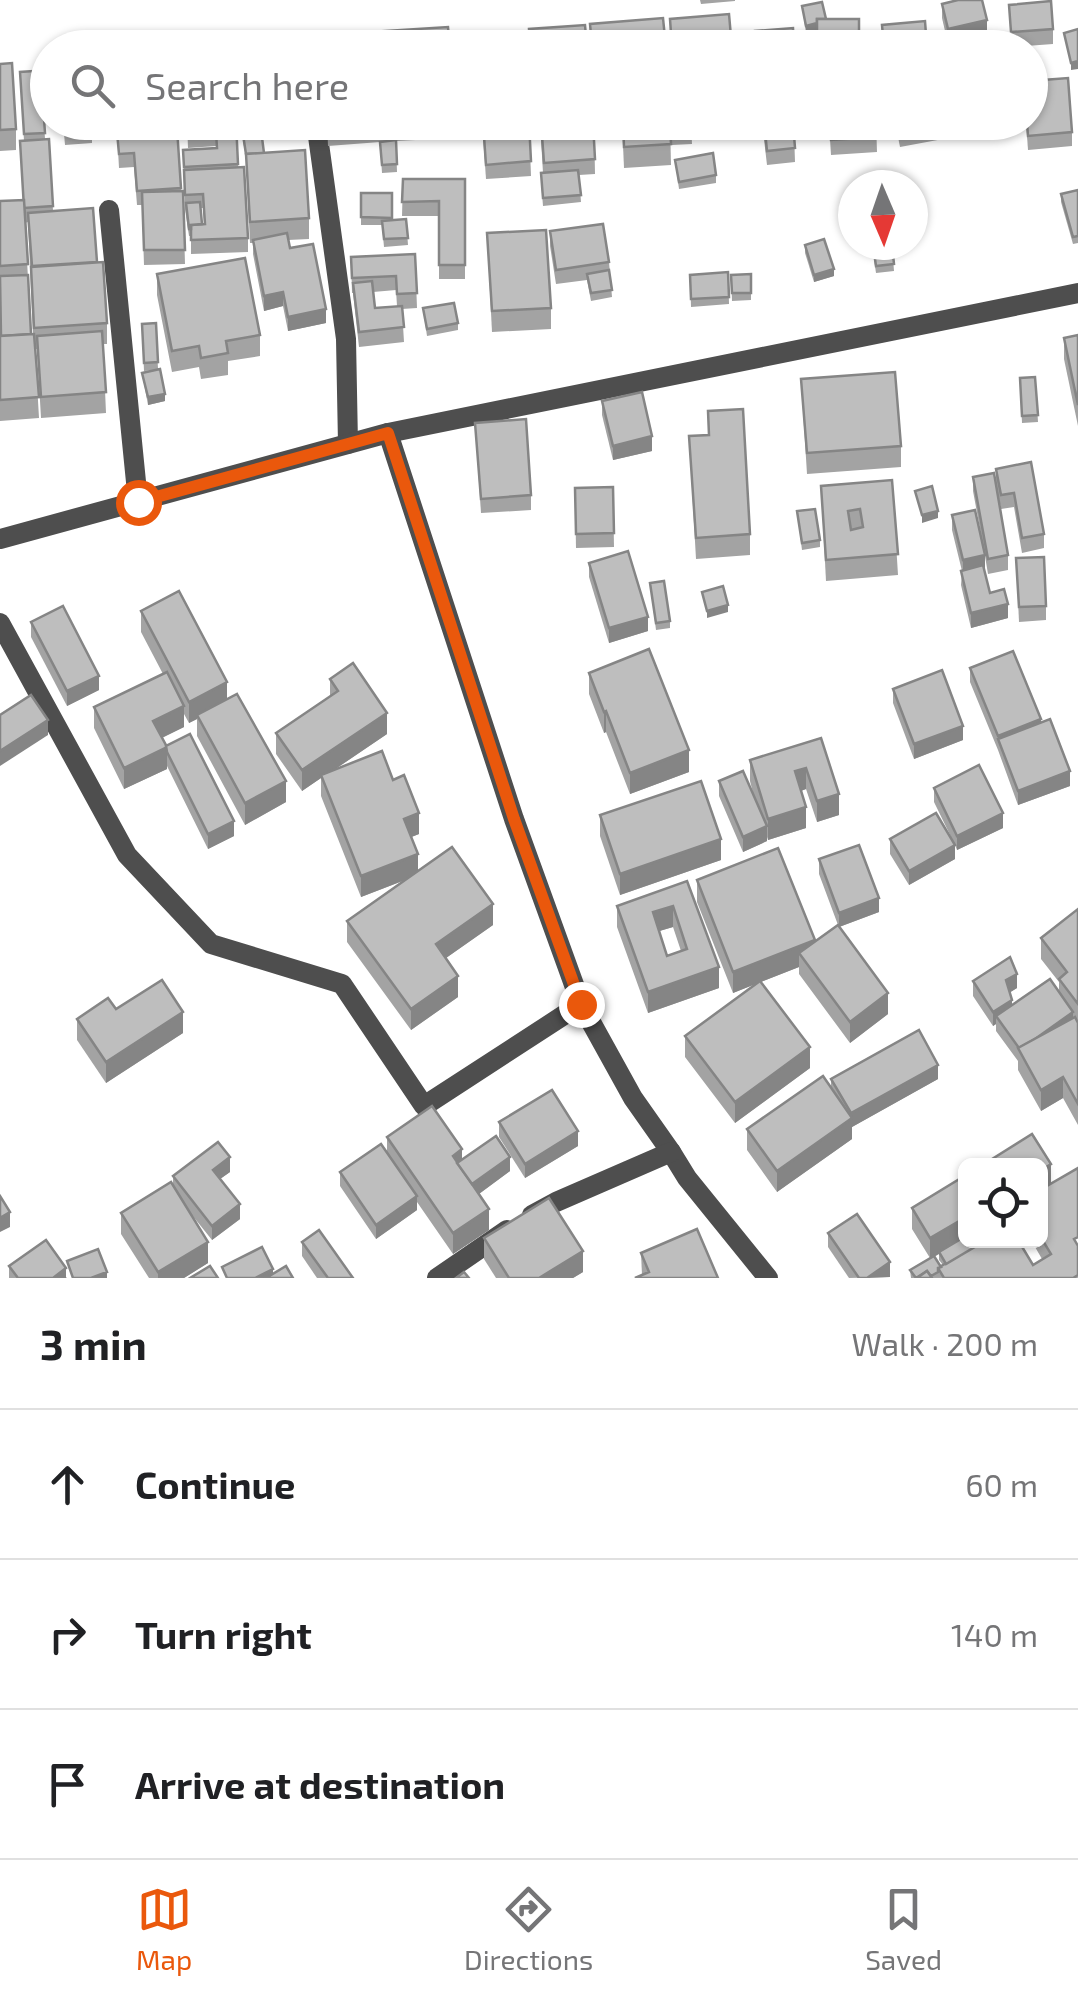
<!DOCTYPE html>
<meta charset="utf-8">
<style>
body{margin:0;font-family:"Exo 2",sans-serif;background:#f6f6f6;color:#202124}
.controls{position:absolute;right:30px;bottom:30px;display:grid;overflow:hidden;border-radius:15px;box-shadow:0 2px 8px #0004}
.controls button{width:90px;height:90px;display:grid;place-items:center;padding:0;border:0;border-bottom:2px solid #e0e0e0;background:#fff;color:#202124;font:50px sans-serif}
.compass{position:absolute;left:838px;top:170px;width:90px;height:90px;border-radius:50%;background:#fff;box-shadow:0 2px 8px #0004;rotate:178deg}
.stop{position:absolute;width:30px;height:30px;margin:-22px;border:8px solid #ea580c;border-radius:50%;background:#fff}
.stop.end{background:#ea580c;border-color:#fff;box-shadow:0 2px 10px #0008}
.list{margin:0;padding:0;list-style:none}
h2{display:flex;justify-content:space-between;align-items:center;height:130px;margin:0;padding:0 40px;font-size:42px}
h2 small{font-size:32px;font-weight:400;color:#757577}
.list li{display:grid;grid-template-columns:65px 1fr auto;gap:30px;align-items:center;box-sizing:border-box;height:150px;padding:0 40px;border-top:2px solid #e0e0e0}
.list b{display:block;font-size:38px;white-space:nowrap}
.list em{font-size:32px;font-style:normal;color:#757577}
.icon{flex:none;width:55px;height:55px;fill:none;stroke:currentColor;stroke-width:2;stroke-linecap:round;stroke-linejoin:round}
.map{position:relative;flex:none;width:1078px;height:1278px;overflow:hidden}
.search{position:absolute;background:#fff;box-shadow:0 2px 8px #0004;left:30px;right:30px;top:30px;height:110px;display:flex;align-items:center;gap:25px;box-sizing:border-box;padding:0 35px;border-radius:55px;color:#757577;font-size:38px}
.sheet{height:580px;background:#fff}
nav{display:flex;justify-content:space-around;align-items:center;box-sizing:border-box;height:140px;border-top:2px solid #e0e0e0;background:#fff;font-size:28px;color:#757577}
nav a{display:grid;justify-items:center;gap:5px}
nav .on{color:#ea580c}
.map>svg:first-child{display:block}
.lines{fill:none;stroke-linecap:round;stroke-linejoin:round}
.minor{stroke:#4e4e4e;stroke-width:20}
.wall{fill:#a3a3a3;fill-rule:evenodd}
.shaded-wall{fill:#858585}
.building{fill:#bebebe;stroke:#858585;stroke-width:2.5;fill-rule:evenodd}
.route{stroke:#ea580c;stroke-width:12}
</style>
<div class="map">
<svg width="1078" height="1278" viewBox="0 0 1078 1278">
<rect width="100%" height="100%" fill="#fff"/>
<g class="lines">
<!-- minor -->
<g class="minor">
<path d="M316,122L346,339L348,444"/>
<path d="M109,210L138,502"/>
<path d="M388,433L514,819L581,1004L633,1098L671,1152L687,1178L768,1278"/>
<path d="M0,539L388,433L1078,293"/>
<path d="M0,623L127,855L211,944L342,984L424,1106L581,1004"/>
<path d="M532,1215L556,1202L671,1152"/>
<path d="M437,1278L507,1230"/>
</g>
</g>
<!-- wall -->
<g class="wall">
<path d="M700,0H735V1L701,4Z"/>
<path d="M942,4L987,35L948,44L942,18Z"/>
<path d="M1009,5L1053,29V44L1011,47Z"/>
<path d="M802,6L826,19H859V48H817V31L806,33Z"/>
<path d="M590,24L666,48H591Z"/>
<path d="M0,64L16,129V150L0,151Z"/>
<path d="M48,70V104L43,105L45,139H49L53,211L97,262L107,323V344H103L106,413L41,418L37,349H35L39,418L0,421V201L23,200L20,141H24L20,72ZM28,222L33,334H31L25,223Z"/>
<path d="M63,122H92V143L65,145Z"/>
<path d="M133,122H162L133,125Z"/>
<path d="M187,122H236L238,167L248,238V252L191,254V236H189L185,209L183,150L216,148V146L188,148ZM201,208H203L204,224H202Z"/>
<path d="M240,122L264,153L309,218V239L288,240L290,248L326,323L288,331L283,306L264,311L253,254V243H250L246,159Z"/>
<path d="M327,122H454V138L396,141L397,172L382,173L380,142L328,146Z"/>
<path d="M482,122H529L531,176L486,179Z"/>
<path d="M540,122H594L595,174L579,175L581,202L543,206L541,181L543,173Z"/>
<path d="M622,122H670L671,165L624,168Z"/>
<path d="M762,122H808V130L794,132L795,162L767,165Z"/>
<path d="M829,122H876L877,152L831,155Z"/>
<path d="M895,122H942L943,139L900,147Z"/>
<path d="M1026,122L1072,132V146L1028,150Z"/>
<path d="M691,123L692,144L672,145L671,124Z"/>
<path d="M177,128L181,191H183L185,264L144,265L142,205H137L134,167L119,168L117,132Z"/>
<path d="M675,160L716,175V183L679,189Z"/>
<path d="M403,179H465V279H439V216H402Z"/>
<path d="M1078,190V243L1073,244L1061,202V194Z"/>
<path d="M361,193H392V220L406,219L408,245L384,247L382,225H361Z"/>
<path d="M550,231L609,262L612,297L591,301L587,280L556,284L550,246Z"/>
<path d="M487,233L551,308V329L492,332Z"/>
<path d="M805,245L834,276L814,282L805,253Z"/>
<path d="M872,245H892L894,271L876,273Z"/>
<path d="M415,254L417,308L402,309L404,342L359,347L353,293H352L351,257ZM396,290L397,306L375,308L373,292Z"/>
<path d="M728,272L729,304L691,307L690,275Z"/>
<path d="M157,274L260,335V356L228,361V375L201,379L199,367L172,372L157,295Z"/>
<path d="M751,274V300L732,301L731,275Z"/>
<path d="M423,308L458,323V330L427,336Z"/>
<path d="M156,323L158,369L165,401L148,405L142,373L157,370L144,371L142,324Z"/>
<path d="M1078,335V426L1064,359V338Z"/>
<path d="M1035,377L1038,422L1022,423L1020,378Z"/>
<path d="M801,379L901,446V467L807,474Z"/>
<path d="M602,401L652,451L613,460L602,415Z"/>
<path d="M708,411L750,534V555L696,559L689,436L708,435Z"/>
<path d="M475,423L531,495V510L481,513Z"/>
<path d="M996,469L1044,534V548L1022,553L1014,507L1001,509L996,483Z"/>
<path d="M973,477L1008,555V570L988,574L985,556L984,569L990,593L1008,618L971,628L961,585L962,571L952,530V515L984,550L973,491Z"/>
<path d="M892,480L898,575L826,581L821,486Z"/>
<path d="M613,487L614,547L576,548L575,488Z"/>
<path d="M797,511L820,540V547L802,550Z"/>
<path d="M1016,558L1046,606V620L1019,622Z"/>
<path d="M589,563L648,631L609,643L589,577Z"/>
<path d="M650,583L670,621V628L656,630Z"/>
<path d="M141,611L227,699L286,802L245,825L197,736V719L189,723L184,714V727L162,738L166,746L234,836L208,849L167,766V769L124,789L94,728V707L163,674L141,632Z"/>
<path d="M31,622L99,690L67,706L31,637Z"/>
<path d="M970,668L1041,723L1070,786L1018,805L998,750L970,682Z"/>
<path d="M589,673L689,772L630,794L606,732L604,733L589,694Z"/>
<path d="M330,679L387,734L334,770L393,780L419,834L411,837L418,871L493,925L446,958L458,997L411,1030L347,942V921L405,880L361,897L321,796V778L302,791L276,754V733L330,697Z"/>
<path d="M893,689L963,740L914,759L893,703Z"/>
<path d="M821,738L839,815L817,822L806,789L801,791L806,828L768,840L767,837V841L743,852L719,796V781L754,797L750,781V760Z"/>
<path d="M934,788L1003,828L957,850L955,845V859L909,885L890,854V839L954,843L934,802Z"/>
<path d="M600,815L721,860L620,895L600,836Z"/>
<path d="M819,859L879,912L839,927L888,1014L850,1043L799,974V967L761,982L810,1068L735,1123L685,1057V1036L755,984L733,993L697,902V880L815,941L838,925L819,874Z"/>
<path d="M687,881L719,988L648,1013L617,927V906ZM673,927L681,951L667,956L659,931Z"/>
<path d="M1078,909V1125L1063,1098L1041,1111L1018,1070V1061L996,1031V1024L993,1026L973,996V981L1017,988L1010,992L1012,1005L1059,992V982L1041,959V938Z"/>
<path d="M116,1009L183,1033L106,1083L77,1040V1019Z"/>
<path d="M831,1079H938L852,1127V1139L777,1192L747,1150V1129L831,1089Z"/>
<path d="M499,1122L578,1146L525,1178L499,1137Z"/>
<path d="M387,1137L462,1160L510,1171L479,1194L489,1230L453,1254L417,1202V1210L376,1239L340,1186V1172L387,1152Z"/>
<path d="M1040,1166L1051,1184L1078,1278H911L910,1270L930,1258L912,1229V1208L966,1240L1033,1265L1042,1259L1031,1240H1040ZM939,1254V1260L943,1265L941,1267L934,1257Z"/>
<path d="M230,1172L220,1179L240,1219L212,1240L188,1210L208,1263L184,1278H149L121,1234V1213L173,1186V1176Z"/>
<path d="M828,1233L890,1277L849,1278L828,1247Z"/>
<path d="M484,1238L583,1272L573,1278H496L484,1259Z"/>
<path d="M302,1242L353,1278H317L302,1256Z"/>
<path d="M641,1253L718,1278L642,1275Z"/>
<path d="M9,1266L66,1277L67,1278H9Z"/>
</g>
<!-- shaded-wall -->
<g class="shaded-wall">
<path d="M987,20V35L948,44V29Z"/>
<path d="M826,21V28L806,33V26Z"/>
<path d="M1078,61V69L1071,70V63Z"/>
<path d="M968,122H1006V129L962,138V124Z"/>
<path d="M834,269V276L814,282V275Z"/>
<path d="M283,292V306L264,311V296Z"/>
<path d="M326,309V323L288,331V317Z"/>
<path d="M165,394V401L148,405V397Z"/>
<path d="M652,436V451L613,460V446Z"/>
<path d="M938,511V518L922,523V515Z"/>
<path d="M985,555V569L963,574V560Z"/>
<path d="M1008,604V618L971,628V613Z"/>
<path d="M728,605V612L707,618V611Z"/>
<path d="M648,617V631L609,643V628Z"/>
<path d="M99,676V690L67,706V691Z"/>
<path d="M227,682V703L197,715V719L189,723V702Z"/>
<path d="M184,706V727L153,742V721Z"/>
<path d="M606,711V732L604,733V712Z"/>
<path d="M387,713V734L322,778L321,775V778L302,791V770Z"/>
<path d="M1041,719V733L998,739V750V736Z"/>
<path d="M48,720V735L0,766V751Z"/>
<path d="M963,726V740L914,759V744Z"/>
<path d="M167,747V769L124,789V768Z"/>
<path d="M689,750V772L630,794V773Z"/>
<path d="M806,768V789L795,793V771Z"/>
<path d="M1070,771V786L1018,805V791Z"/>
<path d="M286,781V802L245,825V803Z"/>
<path d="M839,794V815L817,822V801Z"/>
<path d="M806,807V828L768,840V819Z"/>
<path d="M419,813V834L404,840V819Z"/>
<path d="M1003,813V828L957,850V836Z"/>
<path d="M234,821V836L208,849V834Z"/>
<path d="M767,826V841L743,852V837Z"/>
<path d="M721,839V860L620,895V874Z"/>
<path d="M955,845V859L909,885V871Z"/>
<path d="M418,854V875L361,897V876Z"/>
<path d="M879,898V912L839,927V913Z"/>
<path d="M493,904V925L436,965V944Z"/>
<path d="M673,906V927L653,933V912Z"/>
<path d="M815,940V961L799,953V967L733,993V972Z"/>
<path d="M719,967V988L648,1013V992Z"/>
<path d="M1017,974V988L1006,995V980Z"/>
<path d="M458,976V997L411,1030V1009Z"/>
<path d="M888,993V1014L850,1043V1022Z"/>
<path d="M1012,1000V1015L996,1016V1024L993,1026V1012Z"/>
<path d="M183,1012V1033L106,1083V1062Z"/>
<path d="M1073,1012V1027L1020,1050Z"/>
<path d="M810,1047V1068L735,1123V1102Z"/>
<path d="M938,1065V1079L852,1127V1139L777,1192V1171L851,1119V1113Z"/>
<path d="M1063,1077V1098L1041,1111V1090Z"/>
<path d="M578,1131V1146L525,1178V1164Z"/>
<path d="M462,1149V1170L453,1156Z"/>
<path d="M230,1157V1172L213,1184V1170Z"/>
<path d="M510,1157V1171L472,1199V1184Z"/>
<path d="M1051,1164V1185L1040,1192V1171Z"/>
<path d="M417,1196V1210L376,1239V1225Z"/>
<path d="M240,1204V1219L212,1240V1226Z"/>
<path d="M489,1209V1230L453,1254V1233Z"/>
<path d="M10,1212V1227L0,1232V1218Z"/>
<path d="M966,1217V1238L930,1259V1238Z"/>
<path d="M208,1242V1263L184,1278H158V1272Z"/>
<path d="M583,1251V1272L573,1278H539Z"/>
<path d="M890,1262V1277L867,1278Z"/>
<path d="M66,1268V1278H53Z"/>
<path d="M273,1269V1278H255Z"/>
<path d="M107,1272V1278H91Z"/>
</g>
<!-- building -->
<g class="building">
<path d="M958,0H982L987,20L948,29L942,4Z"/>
<path d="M1051,1L1053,29L1011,32L1009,5Z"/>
<path d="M822,2L826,19H817V23L806,26L802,6Z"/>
<path d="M729,14L732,48H672L670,19Z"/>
<path d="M663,18L666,48H640L639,42L592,46L590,24Z"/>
<rect x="817" y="19" width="42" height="27"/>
<path d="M925,21L927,48H884L882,25Z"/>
<path d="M585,25L587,48H530L529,29Z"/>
<path d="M448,27L450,48H324L323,35Z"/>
<path d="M793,28L794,48H756L755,31Z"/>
<path d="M1078,29V61L1071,63L1064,33Z"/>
<rect x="468" y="32" width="25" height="16"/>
<path d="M227,42V48H152Z"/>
<path d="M289,45V48H256Z"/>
<path d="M12,63L16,129L0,130V64Z"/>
<path d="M48,70V90H42L45,133L24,134L20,72Z"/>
<path d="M1068,78L1072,132L1028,136L1027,122H1030V81Z"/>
<path d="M64,122H92V129L65,130Z"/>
<path d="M188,122H236L238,164L184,167L183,150L217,148L216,132L188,134Z"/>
<path d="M241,122H260L264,153L246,154Z"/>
<path d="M483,122H529L531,161L486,165Z"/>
<path d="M541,122H593L595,159L544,163Z"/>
<path d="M623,122H670L671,144L624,147Z"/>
<path d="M764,122H793L795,148L767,151Z"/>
<path d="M830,122H876L877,137L831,140Z"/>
<path d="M898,122H942L943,124L900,132Z"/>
<path d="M691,123L692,137L672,138L671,124Z"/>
<path d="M177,128L181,188L137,191L134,153L119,154L117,132Z"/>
<path d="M49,139L53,206L24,208L20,141Z"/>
<path d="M396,140L397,164L382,165L380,142Z"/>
<path d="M305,150L309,218L250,222L246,154Z"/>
<path d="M713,153L716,175L679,182L675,160Z"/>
<path d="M244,167L248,238L191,240V225L205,224L203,194L185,195L184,170Z"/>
<path d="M578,170L581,195L543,198L541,173Z"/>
<path d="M403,179H465V265H439V201L402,202Z"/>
<path d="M1078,190V236L1073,237L1061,194Z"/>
<path d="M183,191L185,250H144L142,192Z"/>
<path d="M361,193H392V218L361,217Z"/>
<path d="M24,200L28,264L0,266V201Z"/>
<path d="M200,202L202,224L191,225V229H189L186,203Z"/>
<path d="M93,208L97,262L32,266L28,213Z"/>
<path d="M406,219L408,238L384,239L382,221Z"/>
<path d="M603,224L609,262L556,270L550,231Z"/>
<path d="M546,230L551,308L492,311L487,233Z"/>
<path d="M287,233L290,248L313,244L326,309L288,317L283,292L264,296L253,240Z"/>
<path d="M824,239L834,269L814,275L805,245Z"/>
<path d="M873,245H892L894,264L876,266Z"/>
<path d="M415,254L417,293L397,294L396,276L352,278L351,257Z"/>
<path d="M245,258L260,335L226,341L228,353L201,358L199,346L172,351L157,274Z"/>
<path d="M103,262L107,323L34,328L31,267Z"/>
<path d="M609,270L612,290L591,293L587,274Z"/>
<path d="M728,272L729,297L691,299L690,275Z"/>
<path d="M751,274V293H732L731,275Z"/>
<path d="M28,275L31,334L1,336L0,276Z"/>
<path d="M372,281L375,308L402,306L404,327L359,332L353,283Z"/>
<path d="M454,303L458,323L427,329L423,308Z"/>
<path d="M156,323L158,362L144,363L142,324Z"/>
<path d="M102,331L106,392L41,397L37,336Z"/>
<path d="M34,334L39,397L0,400V336Z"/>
<path d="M1078,335V405L1064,338Z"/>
<path d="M160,369L165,394L148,397L142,373Z"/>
<path d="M895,372L901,446L807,453L801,379Z"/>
<path d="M1035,377L1038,415L1022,416L1020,378Z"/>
<path d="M642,392L652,436L613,446L602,401Z"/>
<path d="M743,409L750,534L696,538L689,436L709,435L708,411Z"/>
<path d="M526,419L531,495L481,499L475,423Z"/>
<path d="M1031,462L1044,534L1022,538L1014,493L1001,495L996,469Z"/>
<path d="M994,473L1008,555L988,559L973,477Z"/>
<path d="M892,480L898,554L826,560L821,486ZM860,509L863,527L851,530L848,511Z"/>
<path d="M932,486L938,511L922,515L915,491Z"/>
<path d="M613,487L614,533L576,534L575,488Z"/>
<path d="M815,509L820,540L802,543L797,511Z"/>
<path d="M975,510L985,555L963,560L952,515Z"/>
<path d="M628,551L648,617L609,628L589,563Z"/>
<path d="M1044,557L1046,606L1019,607L1016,558Z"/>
<path d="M983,565L990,593L1004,589L1008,604L971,613L961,571Z"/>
<path d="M664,581L670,621L656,623L650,583Z"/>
<path d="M723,586L728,605L707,611L702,592Z"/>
<path d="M179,591L227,682L189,702L141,611Z"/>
<path d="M63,606L99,676L67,691L31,622Z"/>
<path d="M649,649L689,750L630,773L606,711L604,712L589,673Z"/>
<path d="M1013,651L1041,719L998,736L970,668Z"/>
<path d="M353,663L387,713L302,770L276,733L338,691L330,679Z"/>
<path d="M942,670L963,726L914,744L893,689Z"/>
<path d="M167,672L184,706L153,721L167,747L124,768L94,707Z"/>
<path d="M237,694L286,781L245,803L197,715Z"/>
<path d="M31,695L48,720L0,751V715Z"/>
<path d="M1050,719L1070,771L1018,791L998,739Z"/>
<path d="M190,734L234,821L208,834L167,752L166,746Z"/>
<path d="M821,738L839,794L817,801L806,768L795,771L806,807L768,819L750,760Z"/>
<path d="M382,751L393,780L404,775L419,813L404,819L418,854L361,876L321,775Z"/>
<path d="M979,765L1003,813L957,836L934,788Z"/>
<path d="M743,771L767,826L743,837L719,781Z"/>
<path d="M701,781L721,839L620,874L600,815Z"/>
<path d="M936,813L955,845L909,871L890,839Z"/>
<path d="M859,845L879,898L839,913L819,859Z"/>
<path d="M452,847L493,904L436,944L458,976L411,1009L347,921Z"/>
<path d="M778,848L815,940L733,972L697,880Z"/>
<path d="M687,881L719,967L648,992L617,906ZM673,906L687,949L667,956L653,912Z"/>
<path d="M1078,909V1004L1059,979L1067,972L1041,938Z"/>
<path d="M838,925L888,993L850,1022L799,953Z"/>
<path d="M1010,957L1017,974L1006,980L1012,1000L993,1012L973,981Z"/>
<path d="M1050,979L1073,1012L1035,1039L1019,1048L996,1016Z"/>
<path d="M162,980L183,1012L106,1062L77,1019L108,998L116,1009Z"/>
<path d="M760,981L810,1047L735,1102L685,1036Z"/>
<path d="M1075,1017L1078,1023V1104L1063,1077L1041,1090L1018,1048Z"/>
<path d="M919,1030L938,1065L851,1113L831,1079Z"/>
<path d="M823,1076L852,1118L777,1171L747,1129Z"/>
<path d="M552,1090L578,1131L525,1164L499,1122Z"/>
<path d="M432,1106L462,1149L453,1156L489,1209L453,1233L387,1137Z"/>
<path d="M1032,1134L1051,1164L1040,1171V1166H981Z"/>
<path d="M496,1136L510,1157L472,1184L457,1163Z"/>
<path d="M218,1142L230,1157L213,1170L240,1204L212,1226L173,1176Z"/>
<path d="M381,1144L417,1196L376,1225L340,1172Z"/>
<path d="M1078,1168V1237L1074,1239L1078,1246V1275L1073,1278H944L938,1268L985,1240H1018L1033,1265L1051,1254L1040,1236V1190Z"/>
<path d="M966,1175V1217L930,1238L912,1208Z"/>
<path d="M171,1182L208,1242L158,1272L121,1213Z"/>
<path d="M0,1196L10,1212L0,1218Z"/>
<path d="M549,1198L583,1251L539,1278H509L484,1238Z"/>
<path d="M857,1214L890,1262L867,1278H859L828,1233Z"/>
<path d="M697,1229L718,1278H635L649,1272L641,1253Z"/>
<path d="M319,1230L353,1278H328L302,1242Z"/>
<path d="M966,1236V1240H975L978,1245L946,1264L939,1252Z"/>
<path d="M46,1240L66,1268L53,1278H18L9,1266Z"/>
<path d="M262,1247L273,1269L255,1278H227L222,1267Z"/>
<path d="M98,1249L107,1272L91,1278H73L67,1261Z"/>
<path d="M934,1256L941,1267L938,1268V1272L931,1276L927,1271L916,1278L910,1270Z"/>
<path d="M210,1266L218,1278H190Z"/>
<path d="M286,1266L293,1278H266Z"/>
<path d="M927,1271L932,1278H917Z"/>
<path d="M464,1272L469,1278H456Z"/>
</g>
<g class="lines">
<!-- route -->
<path class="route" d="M138,502L388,433L514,819L581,1004"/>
</g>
</svg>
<div class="controls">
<button><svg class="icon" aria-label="locate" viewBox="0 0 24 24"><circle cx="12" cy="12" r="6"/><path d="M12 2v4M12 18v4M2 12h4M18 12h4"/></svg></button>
</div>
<svg class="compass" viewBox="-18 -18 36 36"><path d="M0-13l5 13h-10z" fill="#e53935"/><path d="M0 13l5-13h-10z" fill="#757577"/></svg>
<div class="stop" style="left:138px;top:502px"></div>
<div class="stop end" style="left:581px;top:1004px"></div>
<div class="search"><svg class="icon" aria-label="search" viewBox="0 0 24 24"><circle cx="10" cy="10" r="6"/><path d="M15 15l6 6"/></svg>Search here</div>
</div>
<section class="sheet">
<h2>3 min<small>Walk · 200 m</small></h2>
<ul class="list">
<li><svg class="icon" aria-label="ahead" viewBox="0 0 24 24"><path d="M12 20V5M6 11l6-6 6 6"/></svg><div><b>Continue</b></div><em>60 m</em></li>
<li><svg class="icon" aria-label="right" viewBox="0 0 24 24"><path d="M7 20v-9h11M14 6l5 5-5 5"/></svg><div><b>Turn right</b></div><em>140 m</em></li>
<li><svg class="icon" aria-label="arrive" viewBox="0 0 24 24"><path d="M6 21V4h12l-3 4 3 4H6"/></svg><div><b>Arrive at destination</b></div></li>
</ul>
</section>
<nav>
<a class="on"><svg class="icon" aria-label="map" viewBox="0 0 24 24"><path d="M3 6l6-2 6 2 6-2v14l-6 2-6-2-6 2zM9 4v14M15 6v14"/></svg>Map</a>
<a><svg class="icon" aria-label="directions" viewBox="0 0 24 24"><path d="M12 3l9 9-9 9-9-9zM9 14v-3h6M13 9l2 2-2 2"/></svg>Directions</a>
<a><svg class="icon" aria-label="saved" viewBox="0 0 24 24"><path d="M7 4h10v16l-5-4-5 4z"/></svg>Saved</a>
</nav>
